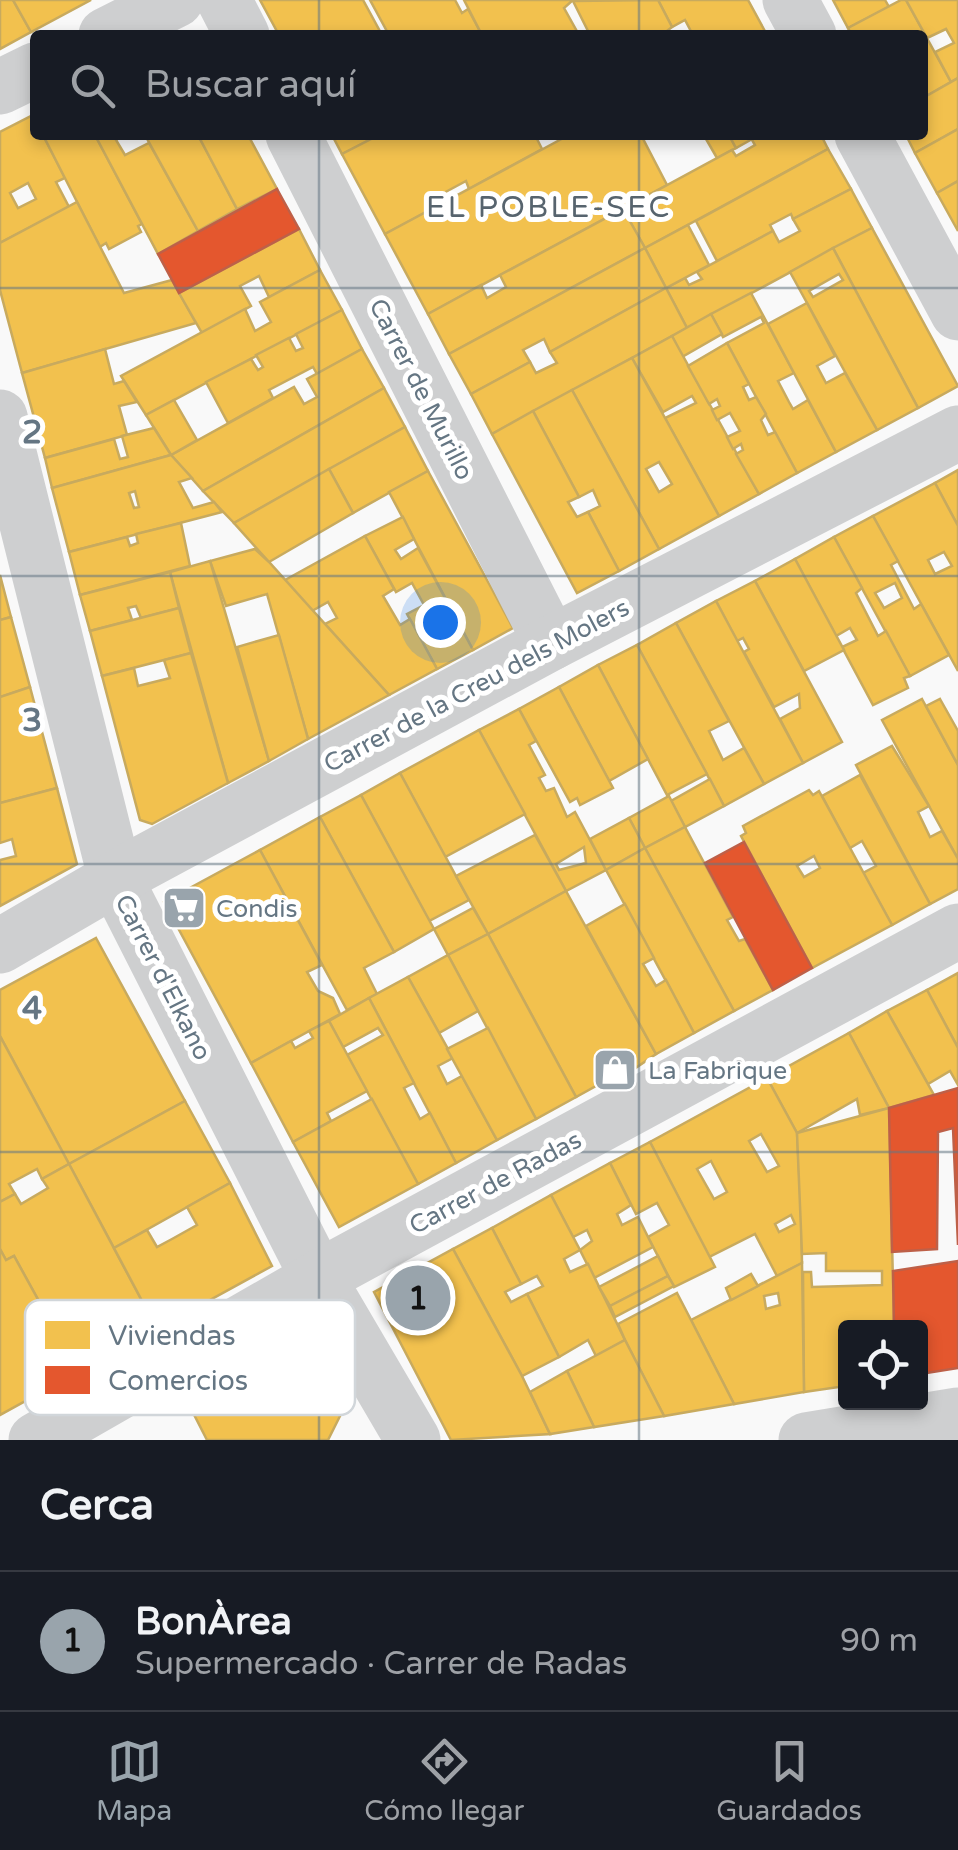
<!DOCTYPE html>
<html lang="es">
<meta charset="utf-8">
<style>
body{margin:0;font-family:"Varela Round",sans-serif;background:#242831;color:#f1f3f6}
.controls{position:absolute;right:30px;bottom:30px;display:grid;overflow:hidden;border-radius:10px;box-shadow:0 5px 15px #0003}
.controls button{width:90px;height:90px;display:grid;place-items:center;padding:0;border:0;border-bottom:2px solid #363941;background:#171b24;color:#f1f3f6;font:50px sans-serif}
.you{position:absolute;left:440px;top:622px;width:35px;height:35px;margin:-25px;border:8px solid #fff;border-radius:50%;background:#1a73e8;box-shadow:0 0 0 15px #1a73e833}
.badge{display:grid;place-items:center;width:65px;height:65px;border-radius:50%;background:#99a4ac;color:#111;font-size:32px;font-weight:700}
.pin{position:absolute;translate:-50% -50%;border:5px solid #fff;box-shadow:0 2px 10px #0006}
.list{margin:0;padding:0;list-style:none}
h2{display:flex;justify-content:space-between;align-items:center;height:130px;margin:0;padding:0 40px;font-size:42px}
h2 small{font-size:32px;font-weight:400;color:#9ea1a6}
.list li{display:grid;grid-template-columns:65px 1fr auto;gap:30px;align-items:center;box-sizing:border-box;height:140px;padding:0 40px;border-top:2px solid #363941}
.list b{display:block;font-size:38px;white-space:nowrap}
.list p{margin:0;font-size:32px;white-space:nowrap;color:#9ea1a6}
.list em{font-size:32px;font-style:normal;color:#9ea1a6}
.icon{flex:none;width:55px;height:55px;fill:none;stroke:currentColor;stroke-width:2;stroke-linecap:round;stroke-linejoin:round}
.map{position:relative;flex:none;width:958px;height:1440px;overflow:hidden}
.search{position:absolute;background:#171b24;box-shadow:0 5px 15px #0003;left:30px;right:30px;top:30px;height:110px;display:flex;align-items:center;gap:25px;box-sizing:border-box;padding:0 35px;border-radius:10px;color:#9ea1a6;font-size:38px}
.sheet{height:270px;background:#171b24}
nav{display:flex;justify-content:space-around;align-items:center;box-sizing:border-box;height:140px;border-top:2px solid #363941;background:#171b24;font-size:28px;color:#9ea1a6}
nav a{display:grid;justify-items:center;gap:5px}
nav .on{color:#99a4ac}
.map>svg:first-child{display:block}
.homes{fill:#f2c14e;stroke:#c8aa5e;stroke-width:2.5;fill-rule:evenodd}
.shops{fill:#e4572e;stroke:#be6048;stroke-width:2.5}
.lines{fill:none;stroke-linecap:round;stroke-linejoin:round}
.street{stroke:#cecfd0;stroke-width:55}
.grid{fill:none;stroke:#657683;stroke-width:2.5;stroke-opacity:0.55}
.labels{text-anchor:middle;stroke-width:10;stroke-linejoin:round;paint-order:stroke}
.street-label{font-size:25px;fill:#657683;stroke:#fff}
.poi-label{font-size:25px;fill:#657683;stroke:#fff;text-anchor:start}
.quarter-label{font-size:30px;letter-spacing:2.5px;fill:#57646e;stroke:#fff}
.key{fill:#fff;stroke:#d1d6da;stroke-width:2.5}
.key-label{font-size:28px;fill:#657683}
.grid-label{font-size:32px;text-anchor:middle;font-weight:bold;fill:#657683;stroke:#fff;stroke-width:10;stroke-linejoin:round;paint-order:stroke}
</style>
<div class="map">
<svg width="958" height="1440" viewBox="0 0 958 1440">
<rect width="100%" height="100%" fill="#f9f9f9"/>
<!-- homes -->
<g class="homes">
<path d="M0,0H13L31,32L0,49Z"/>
<path d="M13,0H91L31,32Z"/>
<path d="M260,0H363L382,35H279Z"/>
<path d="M370,0H455L462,13L468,9L482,35H389Z"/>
<path d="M464,0H573L564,8L579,35H482Z"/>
<path d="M658,0H748L767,35H693L685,20L672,27Z"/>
<path d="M658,0L672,27L662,35H590L573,1Z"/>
<path d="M833,0H885L889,7L848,28Z"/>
<path d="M901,0H906L951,82L923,98V35H852L848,28Z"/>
<path d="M906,0H958V78L951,82L935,52L954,43L946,29L927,38Z"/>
<path d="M958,78V129L915,153L906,135H923V98Z"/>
<path d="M33,115L35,135H43L65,178L56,182L69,207L0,243V132ZM28,183L36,199L18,208L10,193Z"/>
<path d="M958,129V181L937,193L915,153Z"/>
<path d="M43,135H95L142,224L138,226L141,232L109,249L106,243L100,247Z"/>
<path d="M95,135H125L116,140L125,155L149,143L198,231L158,254Z"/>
<path d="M145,135H198L237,209L198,231Z"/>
<path d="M198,135H248L277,189L237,209Z"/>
<path d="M332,135H379L342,154Z"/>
<path d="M379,135H535L542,149L469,189L466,181L427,202L430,210L385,234L342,154Z"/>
<path d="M569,135H641L667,185L428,314L385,234Z"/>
<path d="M714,135H729L736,148L717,158L706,139Z"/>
<path d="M729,135H753L754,138L736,148Z"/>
<path d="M760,135H821L828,149L645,248L623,209L732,150L736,156L755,145L752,140Z"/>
<path d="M828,149L851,189L793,219L791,214L770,225L773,231L717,261L696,221Z"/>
<path d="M958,181V231L937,193Z"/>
<path d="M851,189L872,228L687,328L666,288L685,278L689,285L702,279L697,272L773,231L779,242L800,231L793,219Z"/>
<path d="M77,202L124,293L172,280L196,323L22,373L0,290V243Z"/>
<path d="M623,209L645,248L449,354L428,314L481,285L487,298L506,287L500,275Z"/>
<path d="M688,225L709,265L666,288L645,248Z"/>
<path d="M872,228L958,386L918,408L833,248Z"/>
<path d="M299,229L320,270L269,297L259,276L240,286L251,306L202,333L179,293Z"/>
<path d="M645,248L666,288L550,352L544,339L523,350L530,362L471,394L449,354Z"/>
<path d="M833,248L918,408L877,430L790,272ZM839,274L843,280L813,297L809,291Z"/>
<path d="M320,270L342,310L146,415L121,376L245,309L255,331L271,322L260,302Z"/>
<path d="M666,288L687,328L492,434L471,394L530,362L536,373L557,363L550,352Z"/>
<path d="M751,293L794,373L778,381L789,402L793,409L808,400L836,452L797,473L727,343L764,323L761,317L723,337L711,314Z"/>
<path d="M807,303L835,356L817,366L826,383L845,373L877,430L836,452L768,324Z"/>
<path d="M342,310L362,349L317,374L313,367L269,390L273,398L228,423L206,382L251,359L258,370L263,367L256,355L289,338L296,351L303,348L296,334Z"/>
<path d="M711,314L722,334L682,357L672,336Z"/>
<path d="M672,336L759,494L719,516L665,418L696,403L692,396L663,412L632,358Z"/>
<path d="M727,343L749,384L743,387L749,400L756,397L766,414L761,420L768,435L775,432L797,473L759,494L736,454L743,450L741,444L733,449L727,437L740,431L730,413L717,420L712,410L720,406L717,399L709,404L688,366Z"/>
<path d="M105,349L114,384L124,381L137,402L119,406L127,435L45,458L22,373Z"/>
<path d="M362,349L384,388L203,491L171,455L294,387L304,404L317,397L307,379Z"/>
<path d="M632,358L719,516L659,549L572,390ZM659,462L672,484L659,492L646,469Z"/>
<path d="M384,388L405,427L234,523L203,491Z"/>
<path d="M572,390L659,549L619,571L588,512L600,506L593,490L579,497L533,411Z"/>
<path d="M174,400L197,440L171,455L146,415Z"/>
<path d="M533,411L579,497L568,502L577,517L588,512L619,571L577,593L492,434Z"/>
<path d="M405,427L428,471L353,513L329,469Z"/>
<path d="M154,428L171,455L52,488L45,458L114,439L120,459L128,457L122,436Z"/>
<path d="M171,455L192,478L179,482L193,508L214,502L222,512L69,552L52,488ZM135,491L139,507L134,508L129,493Z"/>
<path d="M329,469L353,513L269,562L234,523Z"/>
<path d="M958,470V526L935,483Z"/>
<path d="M428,471L513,628L473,650L389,492Z"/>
<path d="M935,483L958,526V671L873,516ZM944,552L952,566L935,574L928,560Z"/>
<path d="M873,516L898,561L891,565L914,609L921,604L949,655L910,676L834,537ZM895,583L902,598L884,608L875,593Z"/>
<path d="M403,517L414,539L395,550L401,559L418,548L473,650L437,669L407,614L424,605L412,583L396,592L365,536Z"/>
<path d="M181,523L190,566L80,595L69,552L127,537L130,546L138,543L136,534Z"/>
<path d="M365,536L394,589L383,596L400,625L410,619L437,669L389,695L325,624L337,618L328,602L312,611L285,580Z"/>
<path d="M834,537L862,588L856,593L878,636L886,631L910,676L904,678L908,688L873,705L842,647L857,640L850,628L836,636L795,559Z"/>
<path d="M255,549L269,562L389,695L308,739L267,594L226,606L210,561Z"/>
<path d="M795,559L844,650L804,671L755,581Z"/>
<path d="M210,561L269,761L228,783L170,572Z"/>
<path d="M170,572L179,608L141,618L136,606L128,608L132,620L90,631L80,595Z"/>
<path d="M0,575L11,617L0,620Z"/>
<path d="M755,581L842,742L803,763L780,719L800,708L799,694L774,707L744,652L749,649L743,638L737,641L716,601Z"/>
<path d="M716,601L803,763L764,784L676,623Z"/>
<path d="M179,608L191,653L102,676L90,631Z"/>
<path d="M11,617L30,687L0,697V620Z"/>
<path d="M676,623L729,721L709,731L723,760L744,748L764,784L724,806L637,645Z"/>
<path d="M279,635L308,739L269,761L237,647Z"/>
<path d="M637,645L707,774L667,795L598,665Z"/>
<path d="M191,653L228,783L152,824L140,820L102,676L134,668L138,686L170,678L164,660Z"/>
<path d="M598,665L648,759L609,781L559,687Z"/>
<path d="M30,687L57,788L0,803V697Z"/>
<path d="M559,687L613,788L580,805L577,798L570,802L519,709Z"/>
<path d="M922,699L958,765V859L882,720Z"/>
<path d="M940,699L958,731V765L926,706Z"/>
<path d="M519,709L536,741L529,745L545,775L539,778L546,791L554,788L567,817L575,812L606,870L566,891L479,730ZM584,847L586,863L559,870L556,864Z"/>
<path d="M479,730L525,814L445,857L400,773Z"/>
<path d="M892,746L929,806L918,812L930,837L942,831L958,859V889L930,904L856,765Z"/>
<path d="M400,773L469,900L429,921L361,795Z"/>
<path d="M860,775L930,904L892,925L863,873L876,866L862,841L850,848L822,796Z"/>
<path d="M710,779L724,806L685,827L671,801Z"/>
<path d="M57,788L77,864L0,906V860L16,856L12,839L0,843V803Z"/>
<path d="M809,790L813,795L819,791L892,925L812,968L741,836L746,833L743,826ZM814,856L820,868L804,877L797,866Z"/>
<path d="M361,795L434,929L394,952L320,817Z"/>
<path d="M669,796L685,827L645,848L629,818Z"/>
<path d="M320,817L394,952L364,968L377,994L347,1010L260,850Z"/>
<path d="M629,818L645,848L606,870L590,839Z"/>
<path d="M685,827L733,917L727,920L739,941L745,939L773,990L734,1011L645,848Z"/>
<path d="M535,835L566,891L488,934L456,876Z"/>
<path d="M645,848L734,1011L694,1033L606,870Z"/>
<path d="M260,850L322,965L307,972L318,991L333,998L340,1014L251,1063L164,902Z"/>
<path d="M566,891L656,1054L621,1078L616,1075L576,1097L488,934Z"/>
<path d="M625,904L654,958L643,964L656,986L666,980L694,1033L656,1054L586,926Z"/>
<path d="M473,908L488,934L448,955L434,929Z"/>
<path d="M488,934L576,1097L536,1119L448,955Z"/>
<path d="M96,938L185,1101L69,1164L0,1036V990Z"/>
<path d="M448,955L478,1011L439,1033L408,977Z"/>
<path d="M958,973V1048L927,990Z"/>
<path d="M408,977L453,1058L438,1066L447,1084L462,1076L497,1140L456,1163L369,998Z"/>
<path d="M927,990L958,1048V1085L950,1071L928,1084L887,1011Z"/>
<path d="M369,998L414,1083L404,1088L420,1119L430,1113L456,1163L418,1184L347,1055L383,1035L378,1028L343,1047L329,1021Z"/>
<path d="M887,1011L934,1095L889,1108L849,1033Z"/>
<path d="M329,1021L367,1091L327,1113L331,1121L293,1142L251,1063L291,1041L295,1048L313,1038L309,1031Z"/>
<path d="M488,1028L536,1119L497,1140L447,1049Z"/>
<path d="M849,1033L889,1108L860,1115L857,1099L797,1133L767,1078Z"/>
<path d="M0,1036L69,1164L42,1179L37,1169L9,1184L15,1194L0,1202Z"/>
<path d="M767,1078L797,1133L801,1209L802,1263L777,1276L755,1234L709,1257L650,1142ZM761,1134L779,1166L767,1172L749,1141ZM711,1161L727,1192L714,1199L697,1169ZM791,1215L795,1224L779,1232L775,1224Z"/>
<path d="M372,1099L418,1184L339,1227L293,1142Z"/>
<path d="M185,1101L230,1183L114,1248L69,1164Z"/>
<path d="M889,1108L894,1328H846V1386L804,1392L803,1272H811L812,1287L882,1285V1271H826V1253L802,1254L797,1133Z"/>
<path d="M650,1142L715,1267L674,1287L648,1237L669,1225L657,1203L636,1214L610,1163Z"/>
<path d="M610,1163L631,1205L617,1214L622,1225L638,1217L653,1247L594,1278L580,1250L592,1241L587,1230L573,1237L551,1195Z"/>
<path d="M69,1164L157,1329L78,1372L14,1256L6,1260L0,1249V1202L15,1194L21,1204L48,1188L42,1179Z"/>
<path d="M230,1183L272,1266L157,1329L114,1248L147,1230L157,1247L172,1239L197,1225L187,1207Z"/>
<path d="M551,1195L580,1250L564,1259L570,1272L588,1264L625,1340L596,1356L588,1340L559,1357L527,1294L543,1286L537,1276L521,1284L492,1228Z"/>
<path d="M492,1228L521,1284L505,1292L511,1302L527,1294L559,1357L522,1376L453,1249Z"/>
<path d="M0,1249L6,1260L14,1256L78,1372L0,1415Z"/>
<path d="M453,1249L522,1376L550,1434L451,1440L374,1292Z"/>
<path d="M658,1256L668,1276L610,1306L599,1287Z"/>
<path d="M802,1263L804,1392L734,1404L691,1320ZM778,1293L780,1305L766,1309L764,1296Z"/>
<path d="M751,1274L758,1286L731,1300L726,1288Z"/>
<path d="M668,1276L674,1286L615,1317L610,1306Z"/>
<path d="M677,1293L691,1320L734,1404L664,1416L625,1340L618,1324Z"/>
<path d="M308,1327L347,1402L328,1440H207L184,1395Z"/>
<path d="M625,1340L664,1416L594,1427L567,1371Z"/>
<path d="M567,1371L594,1427L550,1434L530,1392Z"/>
</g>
<!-- shops -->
<g class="shops">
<path d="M277,189L299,229L179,293L158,254Z"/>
<path d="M744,842L812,968L773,990L705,863Z"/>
<path d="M958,1088V1245L953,1128L938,1132L937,1249L892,1252L889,1108Z"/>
<path d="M958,1261V1368L920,1374V1328H894L893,1271Z"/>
</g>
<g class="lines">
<!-- street -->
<g class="street">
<path d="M224,0L242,35"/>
<path d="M790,0L809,35"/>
<path d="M106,35L176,0"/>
<path d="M0,87L35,70"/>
<path d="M293,135L551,643"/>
<path d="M862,135L958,313"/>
<path d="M0,417L116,880L318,1278L413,1440"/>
<path d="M0,946L139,865L551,643L958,433"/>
<path d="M36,1440L341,1265L958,931"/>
<path d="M806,1440L958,1415"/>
</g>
</g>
<!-- grid -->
<path class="grid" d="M319,0V35M639,0V35M319,135V1440M639,135V1440M0,288H958M0,576H958M0,864H958M0,1152H958"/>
<!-- icons -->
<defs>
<symbol id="supermarket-square" viewBox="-11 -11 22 22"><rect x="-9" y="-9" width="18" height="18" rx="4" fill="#99a4ac" stroke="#fff"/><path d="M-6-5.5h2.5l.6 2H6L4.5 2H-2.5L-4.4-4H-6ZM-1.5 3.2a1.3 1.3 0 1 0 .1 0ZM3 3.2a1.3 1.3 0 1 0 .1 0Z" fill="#fff"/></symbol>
<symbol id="shop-square" viewBox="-11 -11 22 22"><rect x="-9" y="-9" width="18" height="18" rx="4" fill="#99a4ac" stroke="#fff"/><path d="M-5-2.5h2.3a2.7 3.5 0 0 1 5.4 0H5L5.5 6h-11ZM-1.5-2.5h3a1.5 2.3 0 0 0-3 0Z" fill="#fff"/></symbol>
</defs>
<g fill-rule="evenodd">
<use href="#supermarket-square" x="159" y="883" width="50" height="50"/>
<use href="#shop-square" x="590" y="1045" width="50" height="50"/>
</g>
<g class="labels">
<!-- street labels -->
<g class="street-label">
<text transform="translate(422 389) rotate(63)" y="9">Carrer de Murillo</text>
<text transform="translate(476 685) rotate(-28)" y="9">Carrer de la Creu dels Molers</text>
<text transform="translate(164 977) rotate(63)" y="9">Carrer d'Elkano</text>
<text transform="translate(495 1182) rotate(-28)" y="9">Carrer de Radas</text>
</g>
<!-- poi labels -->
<g class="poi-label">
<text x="216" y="917">Condis</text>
<text x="648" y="1079">La Fabrique</text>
</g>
<!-- quarter labels -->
<g class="quarter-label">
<text x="549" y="217">EL POBLE-SEC</text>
</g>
</g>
<!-- legend -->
<rect x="25" y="1300" width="330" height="115" rx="15" class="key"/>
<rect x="45" y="1321" width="45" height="28" fill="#f2c14e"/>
<rect x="45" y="1366" width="45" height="28" fill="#e4572e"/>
<g class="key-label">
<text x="108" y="1345">Viviendas</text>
<text x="108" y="1390">Comercios</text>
</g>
<g class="grid-label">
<text x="32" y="443">2</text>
<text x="32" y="731">3</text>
<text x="32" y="1019">4</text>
</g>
</svg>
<div class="controls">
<button><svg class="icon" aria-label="locate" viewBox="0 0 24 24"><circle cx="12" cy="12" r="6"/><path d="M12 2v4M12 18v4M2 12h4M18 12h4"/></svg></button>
</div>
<div class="you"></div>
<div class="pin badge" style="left:418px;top:1298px">1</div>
<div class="search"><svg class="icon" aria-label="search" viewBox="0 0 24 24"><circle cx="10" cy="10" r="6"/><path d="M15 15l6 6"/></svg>Buscar aquí</div>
</div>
<section class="sheet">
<h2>Cerca<small></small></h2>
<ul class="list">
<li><span class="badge">1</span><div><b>BonÀrea</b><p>Supermercado · Carrer de Radas</p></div><em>90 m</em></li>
</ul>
</section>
<nav>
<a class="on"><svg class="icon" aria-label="map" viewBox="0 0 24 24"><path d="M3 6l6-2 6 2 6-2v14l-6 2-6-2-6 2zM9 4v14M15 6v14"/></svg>Mapa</a>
<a><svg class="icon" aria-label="directions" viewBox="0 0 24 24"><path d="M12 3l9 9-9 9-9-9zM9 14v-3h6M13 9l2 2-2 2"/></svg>Cómo llegar</a>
<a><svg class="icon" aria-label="saved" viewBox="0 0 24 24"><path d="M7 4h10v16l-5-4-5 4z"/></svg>Guardados</a>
</nav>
